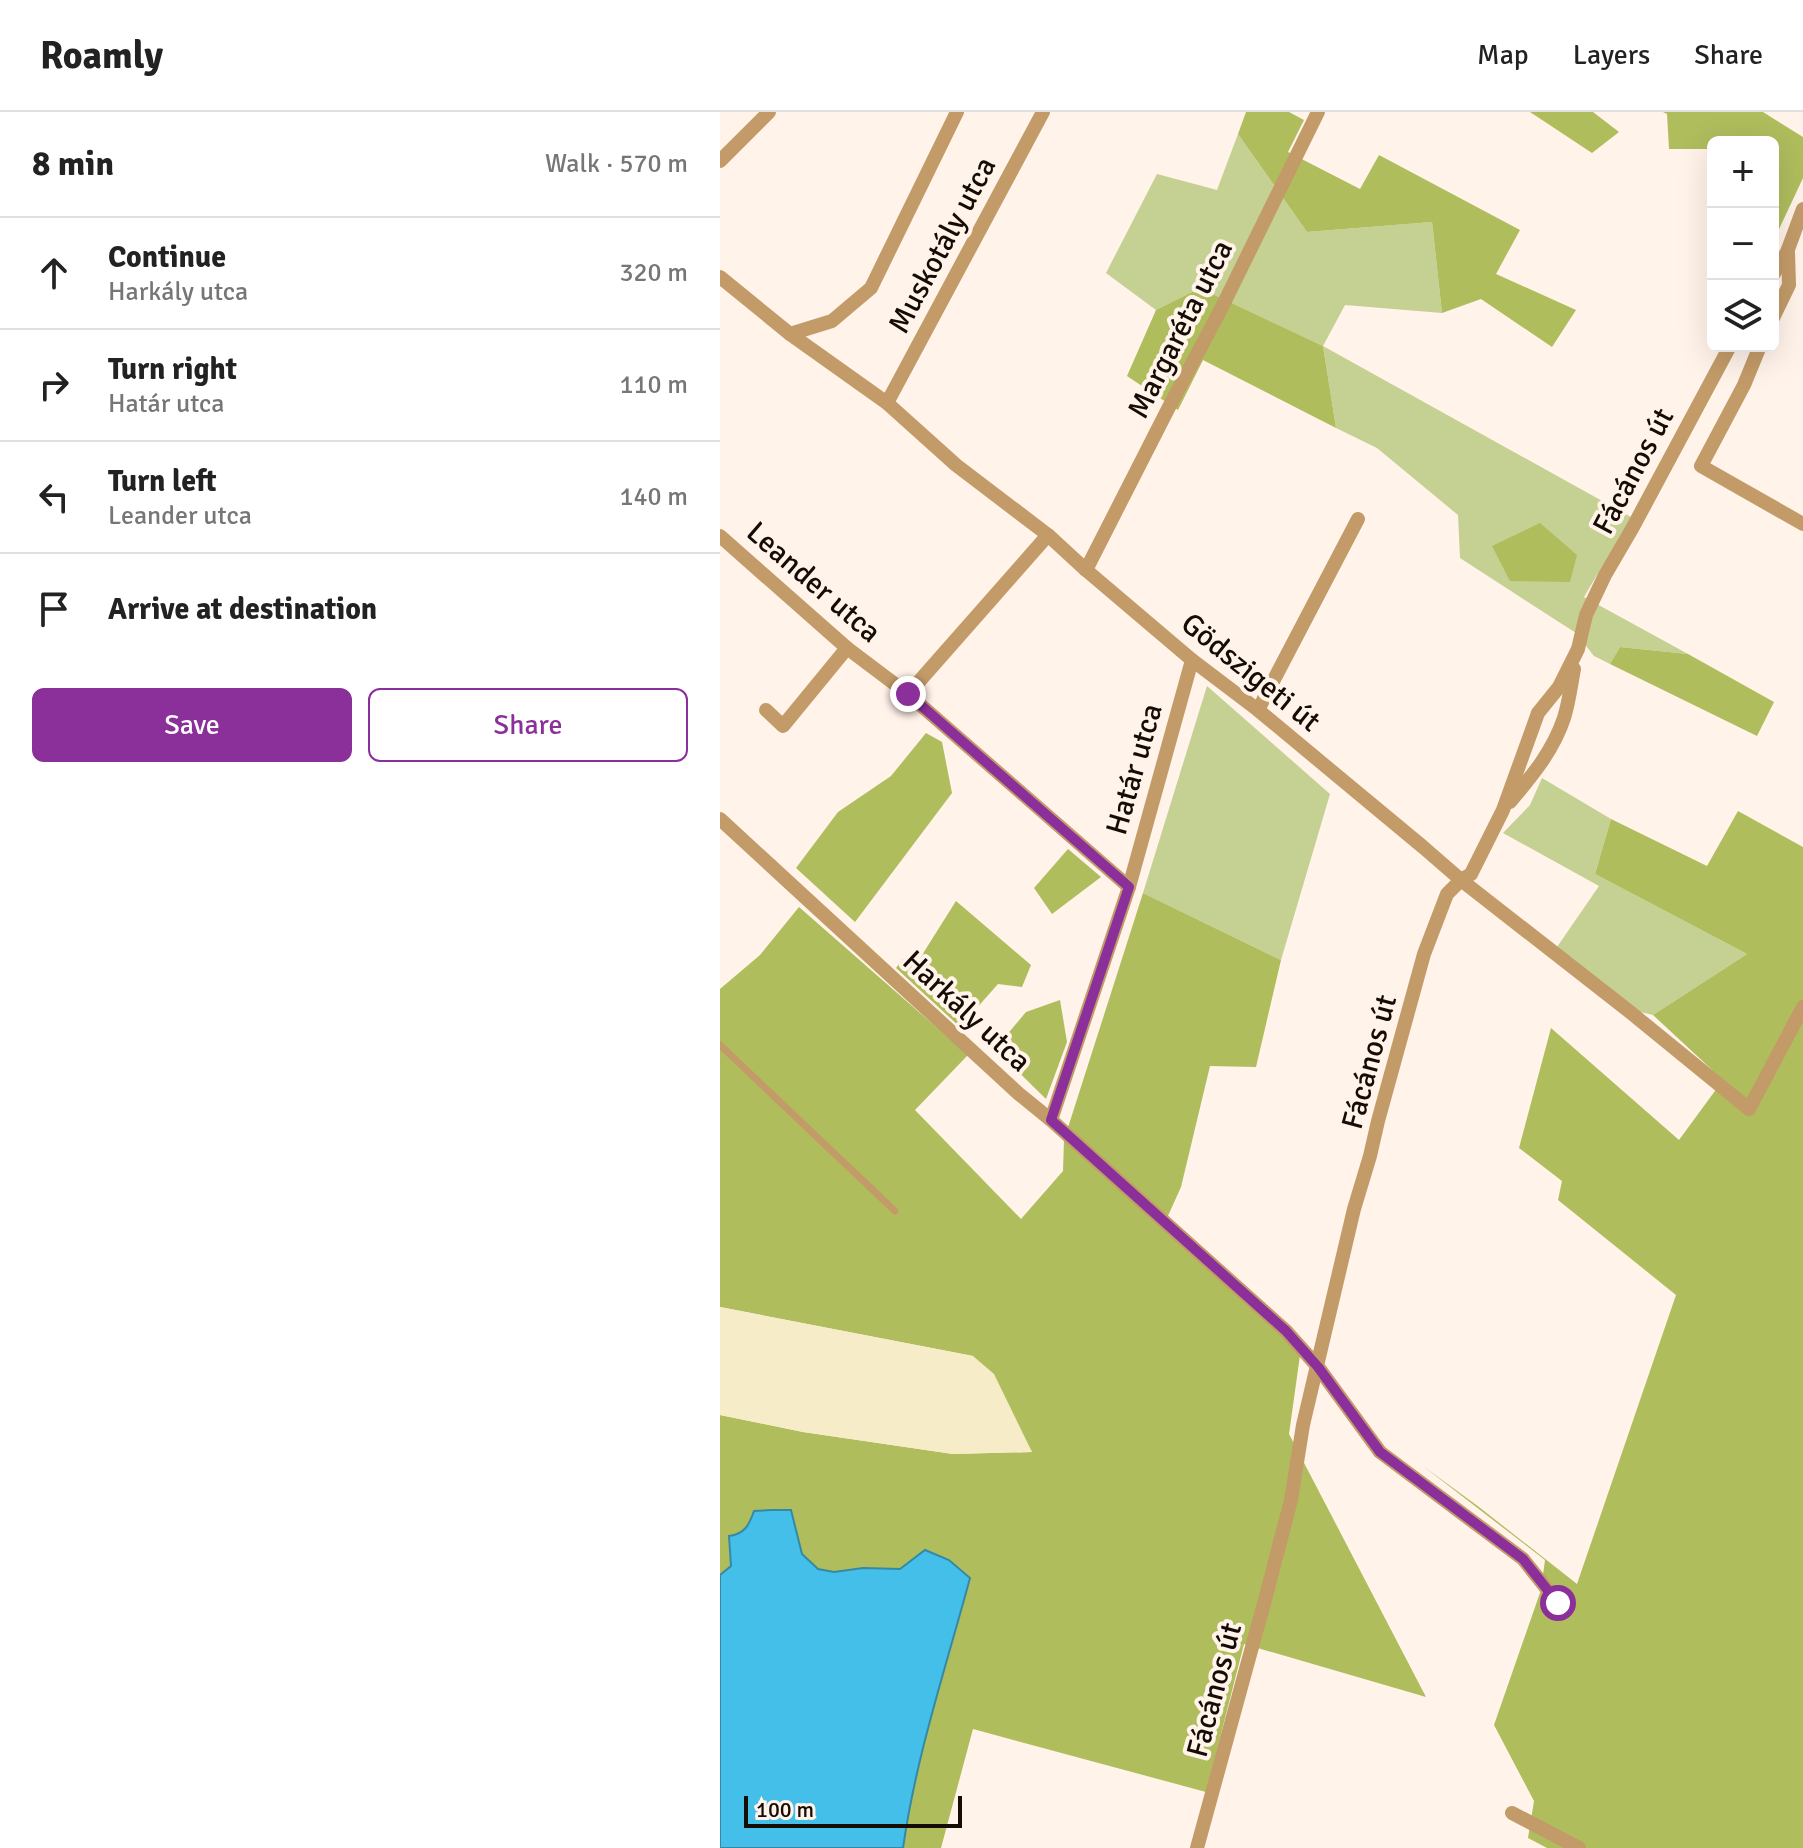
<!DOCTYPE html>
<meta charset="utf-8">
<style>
body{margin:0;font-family:Signika,sans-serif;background:#f6f6f6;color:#222}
.controls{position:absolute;right:24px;top:24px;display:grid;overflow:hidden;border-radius:12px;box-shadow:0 8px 32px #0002}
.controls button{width:72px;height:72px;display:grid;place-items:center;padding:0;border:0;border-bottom:2px solid #e0e0e0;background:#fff;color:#222;font:40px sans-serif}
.scale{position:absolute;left:24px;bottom:20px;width:218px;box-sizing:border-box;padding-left:8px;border:4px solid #150c05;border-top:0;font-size:22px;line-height:28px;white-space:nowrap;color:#150c05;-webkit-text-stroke:6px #fff3ea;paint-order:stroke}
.stop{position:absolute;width:24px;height:24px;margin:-18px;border:6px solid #8b2f9a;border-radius:50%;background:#fff}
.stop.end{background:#8b2f9a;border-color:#fff;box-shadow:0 2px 8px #0008}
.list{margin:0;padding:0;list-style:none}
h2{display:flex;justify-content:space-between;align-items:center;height:104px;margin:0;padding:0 32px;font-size:34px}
h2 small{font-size:26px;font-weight:400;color:#767676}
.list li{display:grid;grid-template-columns:52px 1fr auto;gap:24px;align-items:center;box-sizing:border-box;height:112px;padding:0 32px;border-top:2px solid #e0e0e0}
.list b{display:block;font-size:30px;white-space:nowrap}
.list p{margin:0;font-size:26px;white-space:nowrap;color:#767676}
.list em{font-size:26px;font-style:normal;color:#767676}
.actions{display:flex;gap:16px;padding:24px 32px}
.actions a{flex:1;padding:18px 0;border:2px solid #8b2f9a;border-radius:12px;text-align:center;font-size:28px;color:#8b2f9a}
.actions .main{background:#8b2f9a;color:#fff}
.icon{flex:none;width:44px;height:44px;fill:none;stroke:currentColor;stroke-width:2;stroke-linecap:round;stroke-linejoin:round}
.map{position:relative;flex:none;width:1083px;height:1736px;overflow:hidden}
header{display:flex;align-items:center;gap:48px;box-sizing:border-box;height:112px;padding:0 40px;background:#fff;border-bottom:2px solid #e0e0e0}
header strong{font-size:38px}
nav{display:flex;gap:44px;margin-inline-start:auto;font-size:28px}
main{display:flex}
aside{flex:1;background:#fff}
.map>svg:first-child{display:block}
.green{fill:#c5d093}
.forest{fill:#afbd5d}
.sand{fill:#f6ecc7}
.water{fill:#44bfe9;stroke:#3689a5;stroke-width:2}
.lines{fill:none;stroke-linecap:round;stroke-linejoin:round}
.lane{stroke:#c39b69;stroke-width:7}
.street{stroke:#c39b69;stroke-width:14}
.route{stroke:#8b2f9a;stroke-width:10}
.labels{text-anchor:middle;stroke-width:8;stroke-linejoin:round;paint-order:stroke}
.street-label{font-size:30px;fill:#150c05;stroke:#fff3ea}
</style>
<header>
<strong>Roamly</strong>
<nav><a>Map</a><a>Layers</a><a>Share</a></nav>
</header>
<main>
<aside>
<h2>8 min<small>Walk · 570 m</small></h2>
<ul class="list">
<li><svg class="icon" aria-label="ahead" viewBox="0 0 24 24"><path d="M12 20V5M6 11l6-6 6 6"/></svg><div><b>Continue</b><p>Harkály utca</p></div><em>320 m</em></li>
<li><svg class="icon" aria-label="right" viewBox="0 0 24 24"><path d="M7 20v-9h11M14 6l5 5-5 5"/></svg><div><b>Turn right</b><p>Határ utca</p></div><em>110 m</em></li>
<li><svg class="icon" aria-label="left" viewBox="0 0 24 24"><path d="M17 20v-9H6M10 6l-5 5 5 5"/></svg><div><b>Turn left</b><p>Leander utca</p></div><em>140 m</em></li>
<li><svg class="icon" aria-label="arrive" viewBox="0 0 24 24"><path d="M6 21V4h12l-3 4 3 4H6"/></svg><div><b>Arrive at destination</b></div></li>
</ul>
<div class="actions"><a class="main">Save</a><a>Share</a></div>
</aside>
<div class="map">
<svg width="1083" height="1736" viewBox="0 0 1083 1736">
<rect width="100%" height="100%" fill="#fff3ea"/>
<!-- green -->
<g class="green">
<path d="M518,22L587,120L712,110L722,201L625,193L603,234L911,405L864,485L968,542L900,535L890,552L874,544L856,521L740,446L738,403L657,336L616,316L603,234L480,176L436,198L386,161L437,62L497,78Z"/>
<path d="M487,574L610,682L561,848L423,781Z"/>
<path d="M822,666L891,707L875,762L1027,842L933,903L920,900L837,835L879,774L783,721L810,693Z"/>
</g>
<!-- forest -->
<g class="forest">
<path d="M526,0H569L584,8L568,40L640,77L659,43L800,118L776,162L856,198L832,235L761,187L722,201L712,110L587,120L518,22Z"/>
<path d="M810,0H873L899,20L872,41Z"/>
<path d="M943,0H1043L1083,25V66L1053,130V30H993V37H949L947,2Z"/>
<path d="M480,176L603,234L616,316L483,248L458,298L407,264L436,198Z"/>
<path d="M820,411L857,443L850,470L790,469L772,434Z"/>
<path d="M900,535L968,542L1054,590L1037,624L890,552Z"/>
<path d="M206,621L222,630L232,681L135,810L76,756L118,700L171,664Z"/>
<path d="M1018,699L1083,735V1736H827L808,1726L814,1689L774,1613L821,1478L825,1448L703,1354L759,1395L857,1472L956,1183L838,1088L842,1069L799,1036L831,916L959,1028L1003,968L933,903L1027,842L875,762L891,707L987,754Z"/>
<path d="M348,737L381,765L332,802L314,776Z"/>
<path d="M423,781L561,848L536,955L490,954L461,1075L447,1106L582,1229L569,1322L706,1585L524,1532L486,1680L253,1617L221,1736H183C196,1644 226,1555 250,1466L205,1438L180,1457L143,1456L114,1460L98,1457L82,1442L70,1398L34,1399C29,1413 25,1421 10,1424L11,1454L0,1463V1303L83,1320L233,1342L312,1340L253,1244L0,1195V877L40,843L79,795L248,943L195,998L301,1107L343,1059L344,1028Z"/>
<path d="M236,789L311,853L302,875L278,872L240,915L176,856L183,847L197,851Z"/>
<path d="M340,888L347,930L326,987L275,937L306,900Z"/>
</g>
<!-- sand -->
<path class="sand" d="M0,1195L253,1244L274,1262L312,1340L233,1342L83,1320L0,1303Z"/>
<!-- water -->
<path class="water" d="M51,1398H71L82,1442L98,1457L114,1460L143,1456L180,1457L205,1438L229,1448L250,1466C226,1555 196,1644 183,1736H0V1463L11,1454L9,1424C25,1422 29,1413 34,1399Z"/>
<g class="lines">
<!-- lane -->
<path class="lane" d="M0,933L175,1099"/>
<!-- street -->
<g class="street">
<path d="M0,49L49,0"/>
<path d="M1053,163L1067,140L1083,97"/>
<path d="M0,165L70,222L167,291L236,353L328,423L366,458L472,548L538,598L703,735L741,768L910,900L1029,997L1083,895"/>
<path d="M1053,206L1069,173L1068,141"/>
<path d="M70,222L112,209L151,176L237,0"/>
<path d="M1040,234L1024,273L981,354L1083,412"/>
<path d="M167,291L323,0"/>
<path d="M0,424L127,536L188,582L409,775"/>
<path d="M366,458L448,297L501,197L598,0"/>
<path d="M188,582L328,423"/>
<path d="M46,598L63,614L127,536"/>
<path d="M538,598L638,407"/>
<path d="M790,690C812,664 833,639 844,606C849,590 851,573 854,557"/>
<path d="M0,707L299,982L331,1008L566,1219L598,1255L660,1340L803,1447L838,1491"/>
<path d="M331,1008L409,775L472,548"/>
<path d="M792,1701L859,1736"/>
<path d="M477,1736L546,1484L571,1388L583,1313L634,1097L650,1044L658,1009L704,842L727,782L741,768L751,762L783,698L818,601L839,575L858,537L866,503L885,463L913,415L1010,234"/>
</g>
</g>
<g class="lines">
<!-- route -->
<path class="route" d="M188,582L409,775L331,1008L566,1219L598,1255L660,1340L803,1447L838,1491"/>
</g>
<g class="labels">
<!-- street labels -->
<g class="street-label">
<text transform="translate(222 133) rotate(-62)" y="10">Muskotály utca</text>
<text transform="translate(460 217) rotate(-63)" y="10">Margaréta utca</text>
<text transform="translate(913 359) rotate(-62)" y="10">Fácános út</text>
<text transform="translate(94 470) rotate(41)" y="10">Leander utca</text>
<text transform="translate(531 560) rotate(39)" y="10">Gödszigeti út</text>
<text transform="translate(414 657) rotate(-74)" y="10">Határ utca</text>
<text transform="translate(247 899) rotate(43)" y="10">Harkály utca</text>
<text transform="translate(649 950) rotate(-75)" y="10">Fácános út</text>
<text transform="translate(494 1578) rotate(-75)" y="10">Fácános út</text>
</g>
</g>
</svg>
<div class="controls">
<button>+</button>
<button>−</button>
<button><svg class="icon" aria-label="layers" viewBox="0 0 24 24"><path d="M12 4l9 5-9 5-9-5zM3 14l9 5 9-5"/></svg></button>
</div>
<div class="scale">100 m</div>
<div class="stop" style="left:838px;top:1491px"></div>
<div class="stop end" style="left:188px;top:582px"></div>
</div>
</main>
